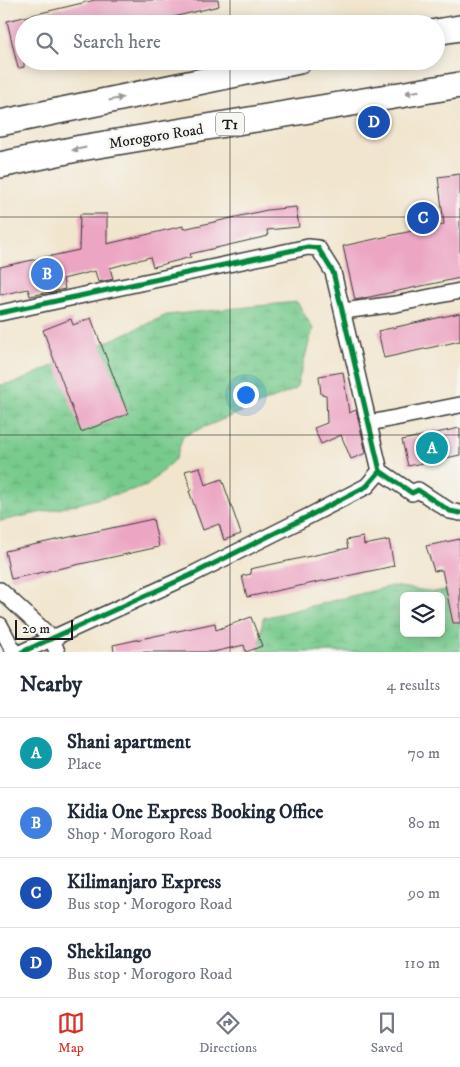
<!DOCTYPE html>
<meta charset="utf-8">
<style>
body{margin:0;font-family:"IM FELL DW Pica",serif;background:#f6f6f7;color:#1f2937}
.controls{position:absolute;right:15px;bottom:15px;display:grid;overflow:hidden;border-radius:8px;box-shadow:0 2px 12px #0003}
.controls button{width:45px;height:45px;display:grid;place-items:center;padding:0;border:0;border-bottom:1px solid #e0e1e3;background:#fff;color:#1f2937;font:25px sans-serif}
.scale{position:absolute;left:15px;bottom:12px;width:58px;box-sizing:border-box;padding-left:5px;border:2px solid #1c1c1c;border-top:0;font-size:14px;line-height:18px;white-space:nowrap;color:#1c1c1c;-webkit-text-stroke:4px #f6f6f2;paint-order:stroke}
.you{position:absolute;left:245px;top:394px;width:18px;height:18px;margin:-12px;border:4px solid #fff;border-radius:50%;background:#1a73e8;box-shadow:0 0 0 8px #1a73e833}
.badge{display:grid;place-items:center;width:32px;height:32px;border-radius:50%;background:#d93025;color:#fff;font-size:16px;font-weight:700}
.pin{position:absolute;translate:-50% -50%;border:2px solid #fff;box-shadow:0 1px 5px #0006}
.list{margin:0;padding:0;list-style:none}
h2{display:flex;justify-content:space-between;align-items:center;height:65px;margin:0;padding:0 20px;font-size:21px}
h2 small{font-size:16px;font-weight:400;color:#747a83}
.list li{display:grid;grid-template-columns:32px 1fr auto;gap:15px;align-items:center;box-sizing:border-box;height:70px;padding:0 20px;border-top:1px solid #e0e1e3}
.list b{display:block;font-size:19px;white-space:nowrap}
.list p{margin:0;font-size:16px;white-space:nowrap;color:#747a83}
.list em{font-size:16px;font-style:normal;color:#747a83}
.icon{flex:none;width:28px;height:28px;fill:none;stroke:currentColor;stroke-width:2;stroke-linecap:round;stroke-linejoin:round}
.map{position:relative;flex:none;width:460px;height:652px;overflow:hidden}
.search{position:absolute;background:#fff;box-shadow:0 2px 12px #0003;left:15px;right:15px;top:15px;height:55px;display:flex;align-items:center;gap:12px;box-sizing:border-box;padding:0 18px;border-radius:28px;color:#747a83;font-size:19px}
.sheet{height:345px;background:#fff}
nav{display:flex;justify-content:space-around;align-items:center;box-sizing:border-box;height:70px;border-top:1px solid #e0e1e3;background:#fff;font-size:14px;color:#747a83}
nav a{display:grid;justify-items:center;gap:2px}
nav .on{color:#d93025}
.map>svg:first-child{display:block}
.wetland{fill:url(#wetland-marsh);stroke:#4a7354;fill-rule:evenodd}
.building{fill:#eca5c3}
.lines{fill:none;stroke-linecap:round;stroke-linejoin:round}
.minor-casing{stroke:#3c3a37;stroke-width:18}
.trunk-casing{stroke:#3c3a37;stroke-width:28}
.minor{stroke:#fff;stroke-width:15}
.trunk{stroke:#fff;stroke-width:25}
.cycleway-casing{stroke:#f6f6f2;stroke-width:8}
.cycleway{stroke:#00873e;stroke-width:5}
.oneway{fill:#999}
.grid{fill:none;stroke:#1c1c1c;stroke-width:1;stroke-opacity:0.55}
.labels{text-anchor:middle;stroke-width:5;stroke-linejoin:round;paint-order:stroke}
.shield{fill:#f6f6f2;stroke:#5d5d5c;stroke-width:1}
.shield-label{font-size:14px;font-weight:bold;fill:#1c1c1c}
.street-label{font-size:15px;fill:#1c1c1c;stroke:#f6f6f2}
</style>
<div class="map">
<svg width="460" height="652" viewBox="0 0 460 652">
<defs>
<pattern id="wetland-marsh" width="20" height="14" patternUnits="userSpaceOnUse" patternTransform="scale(1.25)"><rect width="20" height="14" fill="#77ca8c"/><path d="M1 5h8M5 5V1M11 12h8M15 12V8" fill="none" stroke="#66ad78"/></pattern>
</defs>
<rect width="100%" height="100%" fill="#f6f6f2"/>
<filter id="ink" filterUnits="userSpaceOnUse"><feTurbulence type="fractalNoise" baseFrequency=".02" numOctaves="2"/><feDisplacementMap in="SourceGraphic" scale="10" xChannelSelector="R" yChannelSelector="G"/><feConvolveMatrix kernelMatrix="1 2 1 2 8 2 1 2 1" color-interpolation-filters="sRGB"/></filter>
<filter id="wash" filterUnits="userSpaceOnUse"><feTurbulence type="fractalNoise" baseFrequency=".0096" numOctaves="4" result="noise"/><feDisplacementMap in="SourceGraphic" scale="20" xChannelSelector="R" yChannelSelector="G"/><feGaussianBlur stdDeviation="1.12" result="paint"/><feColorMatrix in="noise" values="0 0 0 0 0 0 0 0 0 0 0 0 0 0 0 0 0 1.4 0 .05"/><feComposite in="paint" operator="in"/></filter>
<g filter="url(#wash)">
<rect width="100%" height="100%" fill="#f1e5cd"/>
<!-- wetland -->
<g class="wetland">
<path d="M297,302L313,329L296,389L183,436L176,458L147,486L62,508L0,521V385L17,382L167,315Z"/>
<path d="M392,586L435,592L460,587V652H259L263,618ZM404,596H441V633H404Z"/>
</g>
<g id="blocks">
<!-- building -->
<g class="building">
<path d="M95,0H218L219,6L144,24H24V67L18,68L7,21Z"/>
<path d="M460,174V278L355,300L343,246L444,224L438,177Z"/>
<path d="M296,207L299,227L267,230L268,236L190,254L191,257L153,267L150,257L110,268L113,279L109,280L98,282L95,271L63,279L65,289L30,296L28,289L0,295V267L79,250L80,214H107V244L183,226V229L267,210Z"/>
<path d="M460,313V341L384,358L378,331Z"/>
<path d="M91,318L128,414L81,432L43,330L71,319L73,325Z"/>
<path d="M343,372L349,413L356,410L366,453L351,459L341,435L321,444L314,428L327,423L326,395L321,394L319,376Z"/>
<path d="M460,428V455L408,466L402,440Z"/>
<path d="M200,467L205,485L222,479L241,534L224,540L219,524L203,530L189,491L191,490L185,471Z"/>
<path d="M153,519L159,547L11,579L5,551Z"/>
<path d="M363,537L364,545L389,540L394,566L247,597L242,576L251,574L250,569L348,548L346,540Z"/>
<path d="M460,539V623H453L442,570L434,571L426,546Z"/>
<path d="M251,617L262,646L246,652L244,645L213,652H114L113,645L215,623L216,630Z"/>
</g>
</g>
</g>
<g filter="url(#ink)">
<use href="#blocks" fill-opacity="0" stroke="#3c3a37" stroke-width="1"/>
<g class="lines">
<defs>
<g id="minor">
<path d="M343,311L396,304L460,291"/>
<path d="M0,313L308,247L318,248L333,272L380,471L412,493L418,490L450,511L460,513"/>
<path d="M370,423L460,405"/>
<path d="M0,590L52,638L57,652"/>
<path d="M0,625L14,652"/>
<path d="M22,652L191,575L309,516L367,486L380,471"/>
</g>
<g id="trunk">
<path d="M436,32L460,28"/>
<path d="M0,123L299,61"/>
<path d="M0,165L81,148L460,85"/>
</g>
</defs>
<!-- minor casing -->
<use href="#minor" class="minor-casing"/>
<!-- trunk casing -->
<use href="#trunk" class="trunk-casing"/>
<!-- minor -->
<use href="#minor" class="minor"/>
<!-- trunk -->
<use href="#trunk" class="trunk"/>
<defs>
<g id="cycleway">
<path d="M0,313L308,247L318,248L333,272L380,471L412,493L418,490L450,511L460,513"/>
<path d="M22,652L191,575L309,516L367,486L380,471"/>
</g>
</defs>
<!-- cycleway casing -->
<use href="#cycleway" class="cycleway-casing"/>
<!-- cycleway -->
<use href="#cycleway" class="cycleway"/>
</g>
<!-- one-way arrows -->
<defs><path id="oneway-solid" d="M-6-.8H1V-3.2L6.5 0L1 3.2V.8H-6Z" transform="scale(1.25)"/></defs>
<g class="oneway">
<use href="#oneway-solid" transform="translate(412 92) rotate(171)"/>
<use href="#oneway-solid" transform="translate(116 99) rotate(-12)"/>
<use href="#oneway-solid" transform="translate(79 149) rotate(169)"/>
</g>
</g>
<!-- grid -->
<path class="grid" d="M230,0V24M230,61V652M0,217H460M0,435H460"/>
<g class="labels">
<!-- shield labels -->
<rect class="shield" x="216" y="112.5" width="28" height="23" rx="4"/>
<g class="shield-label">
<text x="230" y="129">T1</text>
</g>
<!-- street labels -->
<g class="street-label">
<text transform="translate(156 136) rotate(-9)" y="5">Morogoro Road</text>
</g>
</g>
</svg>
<div class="controls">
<button><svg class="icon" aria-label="layers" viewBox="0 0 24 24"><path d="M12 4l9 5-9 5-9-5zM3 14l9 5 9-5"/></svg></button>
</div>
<div class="scale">20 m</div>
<div class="you"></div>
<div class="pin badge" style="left:432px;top:448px;background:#0f9aa8">A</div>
<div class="pin badge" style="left:47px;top:274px;background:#3f7fe0">B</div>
<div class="pin badge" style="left:423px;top:218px;background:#1a4fb4">C</div>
<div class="pin badge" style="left:374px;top:122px;background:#1a4fb4">D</div>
<div class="search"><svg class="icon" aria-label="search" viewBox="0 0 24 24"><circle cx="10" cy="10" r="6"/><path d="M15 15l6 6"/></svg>Search here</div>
</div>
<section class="sheet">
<h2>Nearby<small>4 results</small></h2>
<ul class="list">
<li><span class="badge" style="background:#0f9aa8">A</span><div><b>Shani apartment</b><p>Place</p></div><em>70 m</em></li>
<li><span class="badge" style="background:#3f7fe0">B</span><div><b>Kidia One Express Booking Office</b><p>Shop · Morogoro Road</p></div><em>80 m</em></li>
<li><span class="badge" style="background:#1a4fb4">C</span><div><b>Kilimanjaro Express</b><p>Bus stop · Morogoro Road</p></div><em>90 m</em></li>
<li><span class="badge" style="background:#1a4fb4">D</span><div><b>Shekilango</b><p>Bus stop · Morogoro Road</p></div><em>110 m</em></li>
</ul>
</section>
<nav>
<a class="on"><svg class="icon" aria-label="map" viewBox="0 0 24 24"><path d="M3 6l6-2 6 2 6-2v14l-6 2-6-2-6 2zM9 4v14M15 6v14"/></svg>Map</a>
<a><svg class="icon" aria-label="directions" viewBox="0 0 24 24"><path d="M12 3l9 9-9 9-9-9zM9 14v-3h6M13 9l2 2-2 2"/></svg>Directions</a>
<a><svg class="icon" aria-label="saved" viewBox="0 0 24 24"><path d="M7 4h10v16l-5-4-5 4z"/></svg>Saved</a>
</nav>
